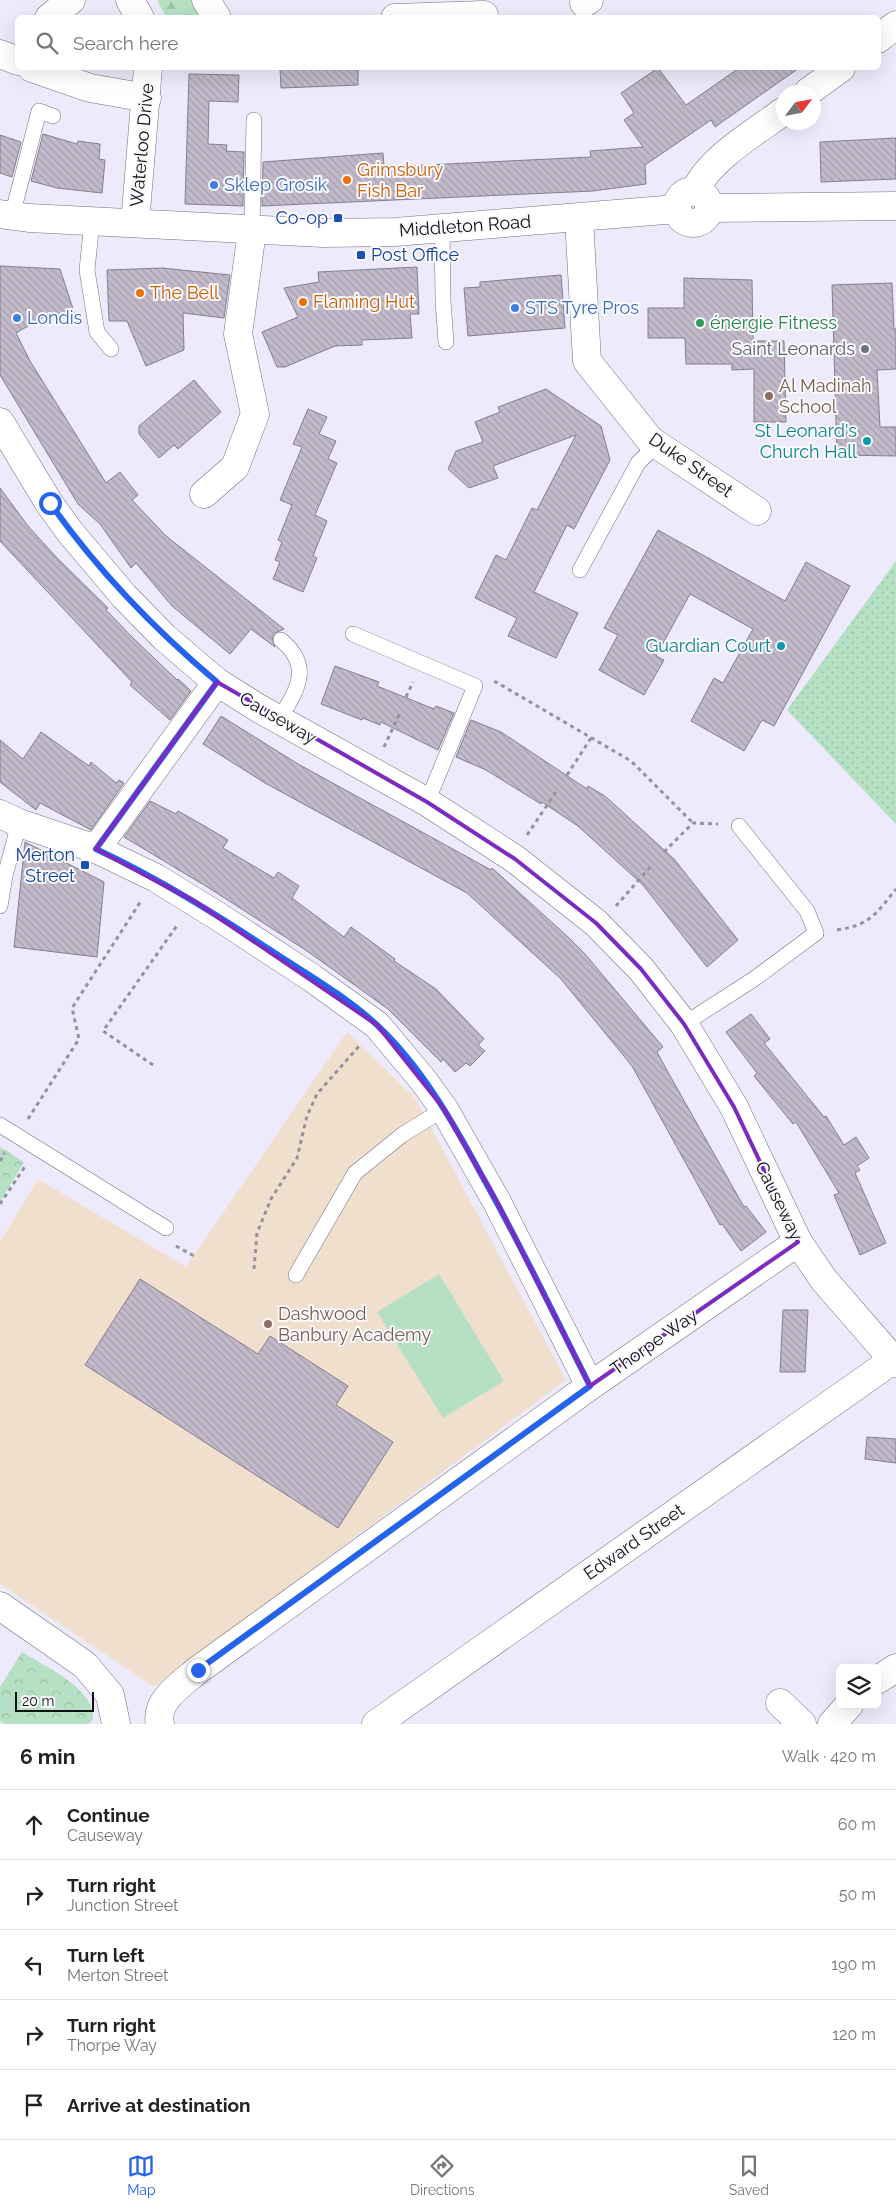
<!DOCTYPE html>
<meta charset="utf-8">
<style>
body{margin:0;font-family:Raleway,sans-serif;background:#f2f2f2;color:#222}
.controls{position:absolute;right:15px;bottom:15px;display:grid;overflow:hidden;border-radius:8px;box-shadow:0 5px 20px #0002}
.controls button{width:45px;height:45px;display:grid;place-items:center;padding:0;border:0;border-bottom:1px solid #e0e0e0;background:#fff;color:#222;font:25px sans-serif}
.compass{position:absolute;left:776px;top:85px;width:45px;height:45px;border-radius:50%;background:#fff;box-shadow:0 5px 20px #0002;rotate:58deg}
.scale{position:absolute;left:15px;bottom:12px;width:79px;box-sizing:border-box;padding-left:5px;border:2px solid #100f14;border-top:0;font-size:14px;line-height:18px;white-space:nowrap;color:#100f14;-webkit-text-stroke:4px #faf9fc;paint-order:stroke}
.stop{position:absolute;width:15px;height:15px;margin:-11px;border:4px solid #2563eb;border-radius:50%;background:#fff}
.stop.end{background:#2563eb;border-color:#fff;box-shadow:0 1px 5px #0008}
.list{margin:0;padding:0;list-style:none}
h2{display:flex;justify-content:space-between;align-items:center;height:65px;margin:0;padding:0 20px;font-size:21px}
h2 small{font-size:16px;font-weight:400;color:#767676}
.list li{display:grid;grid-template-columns:32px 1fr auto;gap:15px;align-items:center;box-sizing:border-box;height:70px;padding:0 20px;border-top:1px solid #e0e0e0}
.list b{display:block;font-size:19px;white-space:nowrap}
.list p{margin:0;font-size:16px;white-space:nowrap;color:#767676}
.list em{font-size:16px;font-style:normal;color:#767676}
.icon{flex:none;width:28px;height:28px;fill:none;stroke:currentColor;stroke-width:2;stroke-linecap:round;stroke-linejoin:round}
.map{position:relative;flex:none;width:896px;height:1724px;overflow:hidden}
.search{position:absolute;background:#fff;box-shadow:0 5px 20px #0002;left:15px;right:15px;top:15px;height:55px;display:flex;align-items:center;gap:12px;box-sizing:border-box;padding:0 18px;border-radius:8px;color:#767676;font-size:19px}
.sheet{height:415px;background:#fff}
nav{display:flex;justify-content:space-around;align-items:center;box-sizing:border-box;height:70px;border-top:1px solid #e0e0e0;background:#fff;font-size:14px;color:#767676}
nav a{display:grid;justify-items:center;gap:2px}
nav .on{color:#2563eb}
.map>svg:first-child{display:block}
.education{fill:#f1dfce}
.grass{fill:url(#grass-dots)}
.forest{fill:url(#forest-firs)}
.park{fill:url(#park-crowns)}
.garden{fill:#b6e0c3}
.building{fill:url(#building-back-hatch);stroke:#857e8d}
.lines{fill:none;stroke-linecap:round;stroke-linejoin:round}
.service-casing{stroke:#74707f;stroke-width:16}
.minor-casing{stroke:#74707f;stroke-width:29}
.tertiary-casing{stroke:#74707f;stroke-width:29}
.path{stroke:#95929f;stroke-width:3;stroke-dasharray:4 4;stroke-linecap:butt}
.service{stroke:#fff;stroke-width:15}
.minor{stroke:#fff;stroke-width:28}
.tertiary{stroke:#fff;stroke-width:28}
.route{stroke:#2563eb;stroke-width:6}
.marked{fill:none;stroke:#7b2cbf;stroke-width:4;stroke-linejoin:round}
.food-dot{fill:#e8710a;stroke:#faf9fc;stroke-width:2}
.shop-dot{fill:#3f7fe0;stroke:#faf9fc;stroke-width:2}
.transit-dot{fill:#1a4fb4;stroke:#faf9fc;stroke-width:2}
.leisure-dot{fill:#2e9e5b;stroke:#faf9fc;stroke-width:2}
.worship-dot{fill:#6b7280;stroke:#faf9fc;stroke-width:2}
.education-dot{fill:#8d6e63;stroke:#faf9fc;stroke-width:2}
.culture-dot{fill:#0f9aa8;stroke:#faf9fc;stroke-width:2}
.labels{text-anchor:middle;stroke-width:4;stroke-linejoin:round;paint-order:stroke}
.street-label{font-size:18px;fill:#100f14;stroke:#faf9fc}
.food-label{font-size:18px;fill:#c56008;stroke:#faf9fc;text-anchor:start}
.shop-label{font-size:18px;fill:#366cbe;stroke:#faf9fc;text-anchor:start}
.transit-label{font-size:18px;fill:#164399;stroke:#faf9fc;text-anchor:end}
.leisure-label{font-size:18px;fill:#27864d;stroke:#faf9fc;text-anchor:start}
.worship-label{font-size:18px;fill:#5b616d;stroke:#faf9fc;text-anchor:end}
.education-label{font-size:18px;fill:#785e54;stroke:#faf9fc;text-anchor:start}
.culture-label{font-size:18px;fill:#0d838f;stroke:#faf9fc;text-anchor:end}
</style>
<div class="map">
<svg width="896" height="1724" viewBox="0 0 896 1724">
<defs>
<pattern id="grass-dots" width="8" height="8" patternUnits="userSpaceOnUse" patternTransform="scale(1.25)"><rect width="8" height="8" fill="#b6e0c3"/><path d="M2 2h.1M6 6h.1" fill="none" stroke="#9bbfa7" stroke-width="1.8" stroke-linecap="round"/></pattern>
<pattern id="forest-firs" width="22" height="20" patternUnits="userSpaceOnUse" patternTransform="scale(1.25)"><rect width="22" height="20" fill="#b6e0c3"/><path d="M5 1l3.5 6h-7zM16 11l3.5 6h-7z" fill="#9bbfa7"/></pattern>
<pattern id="park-crowns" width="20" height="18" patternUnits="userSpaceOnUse" patternTransform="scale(1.25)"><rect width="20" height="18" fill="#b6e0c3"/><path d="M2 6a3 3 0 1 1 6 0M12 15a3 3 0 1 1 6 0" fill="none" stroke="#9bbfa7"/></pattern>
<pattern id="building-back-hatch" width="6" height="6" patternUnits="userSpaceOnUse" patternTransform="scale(1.25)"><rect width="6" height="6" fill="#c2baca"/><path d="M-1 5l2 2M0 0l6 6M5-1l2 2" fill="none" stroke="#a69fad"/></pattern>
</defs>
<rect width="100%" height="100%" fill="#edeafb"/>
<!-- education -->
<path class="education" d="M347,1032L415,1098L566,1380L154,1687L0,1584V1242L38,1179L186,1267Z"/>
<!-- grass -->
<path class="grass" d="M896,561V824L787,710Z"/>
<!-- forest -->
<path class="forest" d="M157,0H196L205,17H166Z"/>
<!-- park -->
<g class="park">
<path d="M0,1147L24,1162L0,1202Z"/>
<path d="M22,1652C43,1665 97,1690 93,1719L89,1724H5L0,1721V1687Z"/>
</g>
<!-- garden -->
<path class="garden" d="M439,1274L504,1381L443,1418L377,1312Z"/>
<!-- building -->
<g class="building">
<path d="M280,68H358V85L281,88Z"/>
<path d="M658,68L686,105L739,68H799L715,127L711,120L645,165L646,184L593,191L262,206L263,162L383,153L384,167L591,157L590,151L643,147L624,120L634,113L621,93Z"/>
<path d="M189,74L239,75L238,102L209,101L208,144L227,145L226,151L244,152L243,206L185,204Z"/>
<path d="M43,134L77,144L78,141L100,144L99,159L105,160L102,193L57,188L31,181Z"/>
<path d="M0,135L21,142L12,177L0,173Z"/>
<path d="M896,138V179L821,182L820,142Z"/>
<path d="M0,266L60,269L75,315L49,314L16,333L30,361L106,483L120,472L138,495L132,500L166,536L284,629L275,633L272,637L275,647L251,629L230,654L172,606L136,563L131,568L100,524L78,504L0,375Z"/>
<path d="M417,267L419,314H410L412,338L362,340V345L335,346L285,367H277L262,332L298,317L284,288L319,282L318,272Z"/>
<path d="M162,268L230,275L224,318L183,313L184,350L146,366L127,321H109L107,270Z"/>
<path d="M561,275L565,328L468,336L464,288L480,287V282Z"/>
<path d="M684,278L752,280L753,341H784L786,422H754V369L732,370V364H686L685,338H648V308H684Z"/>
<path d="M892,283L894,329H896V369L877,370L880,427H896V456L837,455L832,285Z"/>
<path d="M194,380L221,412L178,449L174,445L159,458L139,434V426Z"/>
<path d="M546,389L601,426L610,460L574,529L567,525L534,592L578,613L556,658L508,636L517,618L475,598L496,555L506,560L532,508L537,510L576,435L493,466L498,478L469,488L448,469L456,451L483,442L475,422L500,412L498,407Z"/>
<path d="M308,409L327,417L319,434L336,441L328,459L337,463L315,515L327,521L313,556L317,558L303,592L273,579L280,562L275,560L282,542L278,540L292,505L280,500L302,447L293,444Z"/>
<path d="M0,488L28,526L57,558L108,608L106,610L133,638L177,680L178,679L191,691L170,720L130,685L132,682L0,541Z"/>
<path d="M658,530L785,601L806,562L850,586L774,726L762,720L744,751L691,721L714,678L723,683L753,629L690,594L656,656L664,660L644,695L599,670L618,635L604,628Z"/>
<path d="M335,666L379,682L377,686L434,709L436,706L454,713L438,750L381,722L380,725L363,718L362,720L321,704Z"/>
<path d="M221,716L298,764L491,870L492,868L568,937L585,954L663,1047L657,1052L669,1074L744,1207L746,1206L766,1232L741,1251L722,1224L720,1225L632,1066L561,979L467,893L265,783L203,744Z"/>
<path d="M471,720L501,732L587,789L588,786L605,796L674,859L738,940L707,967L643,885L578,826L542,802L541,804L486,770L456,757Z"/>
<path d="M41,732L89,766L91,762L116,783L119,780L124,783L91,830L40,803L36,810L0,782V740L23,759Z"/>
<path d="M150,801L176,814L178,811L208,828L228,840L223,848L274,878L278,872L299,886L292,898L344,937L351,927L395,959L394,961L436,989L484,1039L478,1045L485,1051L470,1066L466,1063L455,1072L443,1059L441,1062L388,1009L307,951L209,888L124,837Z"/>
<path d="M25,842L104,882L97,957L14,947Z"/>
<path d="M751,1014L770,1039L764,1043L824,1117L826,1116L844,1145L856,1137L869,1158L857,1166L860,1170L855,1173L886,1243L860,1255L834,1195L839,1193L796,1122L793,1124L754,1076L757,1073L726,1032Z"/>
<path d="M140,1279L258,1354L270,1336L348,1386L336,1405L393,1442L338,1528L85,1365Z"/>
<path d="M783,1310H808L805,1372H780Z"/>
<path d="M867,1437L896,1439V1463L865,1459Z"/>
</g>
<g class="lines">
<defs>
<g id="service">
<path d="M12,216L39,111L53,116"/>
<path d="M92,221L87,270L97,332L111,349"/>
<path d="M442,228L443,301L446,342"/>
<path d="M252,231L254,120"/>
<path d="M580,570L638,463L657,444"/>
<path d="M353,634L475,686L427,802"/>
<path d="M279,720C296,691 314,667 281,640"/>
<path d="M0,906L5,876L19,823"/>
<path d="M684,1024L754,979L816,933L807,911L739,826"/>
<path d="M0,1125L166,1228"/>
<path d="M296,1275L355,1173L402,1135L444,1109"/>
</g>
<g id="minor">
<path d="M130,0L140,18"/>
<path d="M206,0L217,18"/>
<path d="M584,3L589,0"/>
<path d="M49,18L71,0"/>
<path d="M395,18L484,15"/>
<path d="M878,39L896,25"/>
<path d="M0,54L18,61"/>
<path d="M32,68L90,88L147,98"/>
<path d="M808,92L841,68"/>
<path d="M695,192C707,160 757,131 784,111"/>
<path d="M579,218L587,361L650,440L757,511"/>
<path d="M135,223L148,68"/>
<path d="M0,422L49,503L70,532L124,596L164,637L192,661L217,682L258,708L427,802L515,859L596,923L641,969L684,1024L734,1107L798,1242L824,1280L896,1363"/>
<path d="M204,494L235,467L255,414L238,334L252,231"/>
<path d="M0,814L19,823L96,849L156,878L219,917L312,978L377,1025L423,1080L444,1109L497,1202L590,1386"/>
<path d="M96,849L217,682"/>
<path d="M0,1606L85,1665L110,1695L116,1724"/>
<path d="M877,1680L896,1668"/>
<path d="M780,1703L802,1724"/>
<path d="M160,1724C154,1701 183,1683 198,1670L590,1386L798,1242"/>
<path d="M376,1724L893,1360"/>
<path d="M832,1724L849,1705"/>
</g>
<g id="tertiary">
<circle cx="693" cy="207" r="16"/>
<path d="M709,208L896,206"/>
<path d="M0,214L29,218L323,233L395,232L677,209"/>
</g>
</defs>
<!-- service casing -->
<use href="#service" class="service-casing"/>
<!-- minor casing -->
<use href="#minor" class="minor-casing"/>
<!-- tertiary casing -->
<use href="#tertiary" class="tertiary-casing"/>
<!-- path -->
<g class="path">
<path d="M494,682H496L631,761L693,823"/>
<path d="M406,697L413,682"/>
<path d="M384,747L400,713"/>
<path d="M567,775L591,738"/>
<path d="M527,835L556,792"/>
<path d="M664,852L693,823L718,824"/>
<path d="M616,906L651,866"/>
<path d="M837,930C870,925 876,914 896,889"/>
<path d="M153,1065L103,1031L178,924"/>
<path d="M28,1119L79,1039L72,1008L141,901"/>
<path d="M0,1161L5,1153"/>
<path d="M0,1204L26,1165"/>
<path d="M176,1246L194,1256"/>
<path d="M254,1269L257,1233L271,1199L297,1158L307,1116L317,1094L360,1045"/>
</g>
<!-- service -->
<use href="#service" class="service"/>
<!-- minor -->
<use href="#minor" class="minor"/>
<!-- tertiary -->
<use href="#tertiary" class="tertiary"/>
</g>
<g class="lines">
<!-- route -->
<path class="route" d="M50,503C98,571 154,629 217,682L96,849C160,879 219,916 278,955C312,977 348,998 377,1025C421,1066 453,1122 481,1174C520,1243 554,1315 590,1386L198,1670"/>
</g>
<!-- marked area -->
<path class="marked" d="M217,682L427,802L515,859L596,923L641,969L684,1024L734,1107L798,1242L590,1386L497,1202L444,1109L377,1025L194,901L96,849Z"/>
<!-- markers -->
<g class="food-dot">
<circle cx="347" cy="180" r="5"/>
<circle cx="140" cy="293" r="5"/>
<circle cx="303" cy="302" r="5"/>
</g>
<g class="shop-dot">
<circle cx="214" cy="185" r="5"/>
<circle cx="515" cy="308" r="5"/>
<circle cx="17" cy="318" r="5"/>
</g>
<g class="transit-dot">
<rect x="333" y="213" width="10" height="10" rx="2.5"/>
<rect x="356" y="250" width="10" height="10" rx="2.5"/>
<rect x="80" y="860" width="10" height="10" rx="2.5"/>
</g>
<circle class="leisure-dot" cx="700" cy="323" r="5"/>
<circle class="worship-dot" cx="865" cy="349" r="5"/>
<g class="education-dot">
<circle cx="769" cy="396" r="5"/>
<circle cx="268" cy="1324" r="5"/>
</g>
<g class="culture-dot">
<circle cx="867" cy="441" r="5"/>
<circle cx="781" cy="646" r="5"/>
</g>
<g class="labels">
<!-- street labels -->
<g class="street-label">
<text transform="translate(142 145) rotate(-85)" y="6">Waterloo Drive</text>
<text transform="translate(465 226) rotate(-4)" y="6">Middleton Road</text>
<text transform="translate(691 465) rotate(35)" y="6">Duke Street</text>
<text transform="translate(278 718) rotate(30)" y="6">Causeway</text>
<text transform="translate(779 1201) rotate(64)" y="6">Causeway</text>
<text transform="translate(654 1342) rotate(-35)" y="6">Thorpe Way</text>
<text transform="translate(634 1542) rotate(-35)" y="6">Edward Street</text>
</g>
<!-- food labels -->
<g class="food-label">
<text x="357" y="176">Grimsbury<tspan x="357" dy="21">Fish Bar</tspan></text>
<text x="150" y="299">The Bell</text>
<text x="313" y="308">Flaming Hut</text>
</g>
<!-- shop labels -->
<g class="shop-label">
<text x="224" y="191">Sklep Grosik</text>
<text x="525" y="314">STS Tyre Pros</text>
<text x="27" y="324">Londis</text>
</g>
<!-- transit labels -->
<g class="transit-label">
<text x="328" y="224">Co-op</text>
<text x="371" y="261" text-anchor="start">Post Office</text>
<text x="75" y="861">Merton<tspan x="75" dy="21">Street</tspan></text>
</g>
<!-- leisure labels -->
<g class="leisure-label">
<text x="710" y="329">énergie Fitness</text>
</g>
<!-- worship labels -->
<g class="worship-label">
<text x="855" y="355">Saint Leonards</text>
</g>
<!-- education labels -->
<g class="education-label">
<text x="779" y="392">Al Madinah<tspan x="779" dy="21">School</tspan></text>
<text x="278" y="1320">Dashwood<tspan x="278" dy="21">Banbury Academy</tspan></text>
</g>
<!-- culture labels -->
<g class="culture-label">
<text x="857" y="437">St Leonard's<tspan x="857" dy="21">Church Hall</tspan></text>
<text x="771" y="652">Guardian Court</text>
</g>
</g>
</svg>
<div class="controls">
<button><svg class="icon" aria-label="layers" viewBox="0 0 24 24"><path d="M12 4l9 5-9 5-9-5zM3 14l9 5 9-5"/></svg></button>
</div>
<svg class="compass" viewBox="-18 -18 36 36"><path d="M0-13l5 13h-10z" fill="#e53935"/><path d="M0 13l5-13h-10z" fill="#767676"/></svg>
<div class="scale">20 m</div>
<div class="stop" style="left:50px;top:503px"></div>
<div class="stop end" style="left:198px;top:1670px"></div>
<div class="search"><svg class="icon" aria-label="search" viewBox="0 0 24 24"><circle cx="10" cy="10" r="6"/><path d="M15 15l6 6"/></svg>Search here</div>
</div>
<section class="sheet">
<h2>6 min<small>Walk · 420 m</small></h2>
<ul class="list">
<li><svg class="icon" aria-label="ahead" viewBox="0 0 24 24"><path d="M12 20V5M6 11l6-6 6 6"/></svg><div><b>Continue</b><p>Causeway</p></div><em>60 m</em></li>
<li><svg class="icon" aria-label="right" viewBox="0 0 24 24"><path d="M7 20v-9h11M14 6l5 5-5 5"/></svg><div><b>Turn right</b><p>Junction Street</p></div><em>50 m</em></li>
<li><svg class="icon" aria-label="left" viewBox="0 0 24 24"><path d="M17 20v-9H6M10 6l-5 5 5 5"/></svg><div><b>Turn left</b><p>Merton Street</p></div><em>190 m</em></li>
<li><svg class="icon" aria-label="right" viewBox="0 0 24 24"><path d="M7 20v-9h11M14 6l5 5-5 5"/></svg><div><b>Turn right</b><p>Thorpe Way</p></div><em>120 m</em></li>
<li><svg class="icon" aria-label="arrive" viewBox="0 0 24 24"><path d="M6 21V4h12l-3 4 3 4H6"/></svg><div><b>Arrive at destination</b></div></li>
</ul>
</section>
<nav>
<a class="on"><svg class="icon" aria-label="map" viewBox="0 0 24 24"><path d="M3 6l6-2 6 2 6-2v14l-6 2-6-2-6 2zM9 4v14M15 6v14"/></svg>Map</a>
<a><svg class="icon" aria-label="directions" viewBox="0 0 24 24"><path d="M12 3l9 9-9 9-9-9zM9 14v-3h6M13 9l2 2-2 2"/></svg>Directions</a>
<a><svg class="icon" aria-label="saved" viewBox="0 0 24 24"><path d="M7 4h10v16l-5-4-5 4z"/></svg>Saved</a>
</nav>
